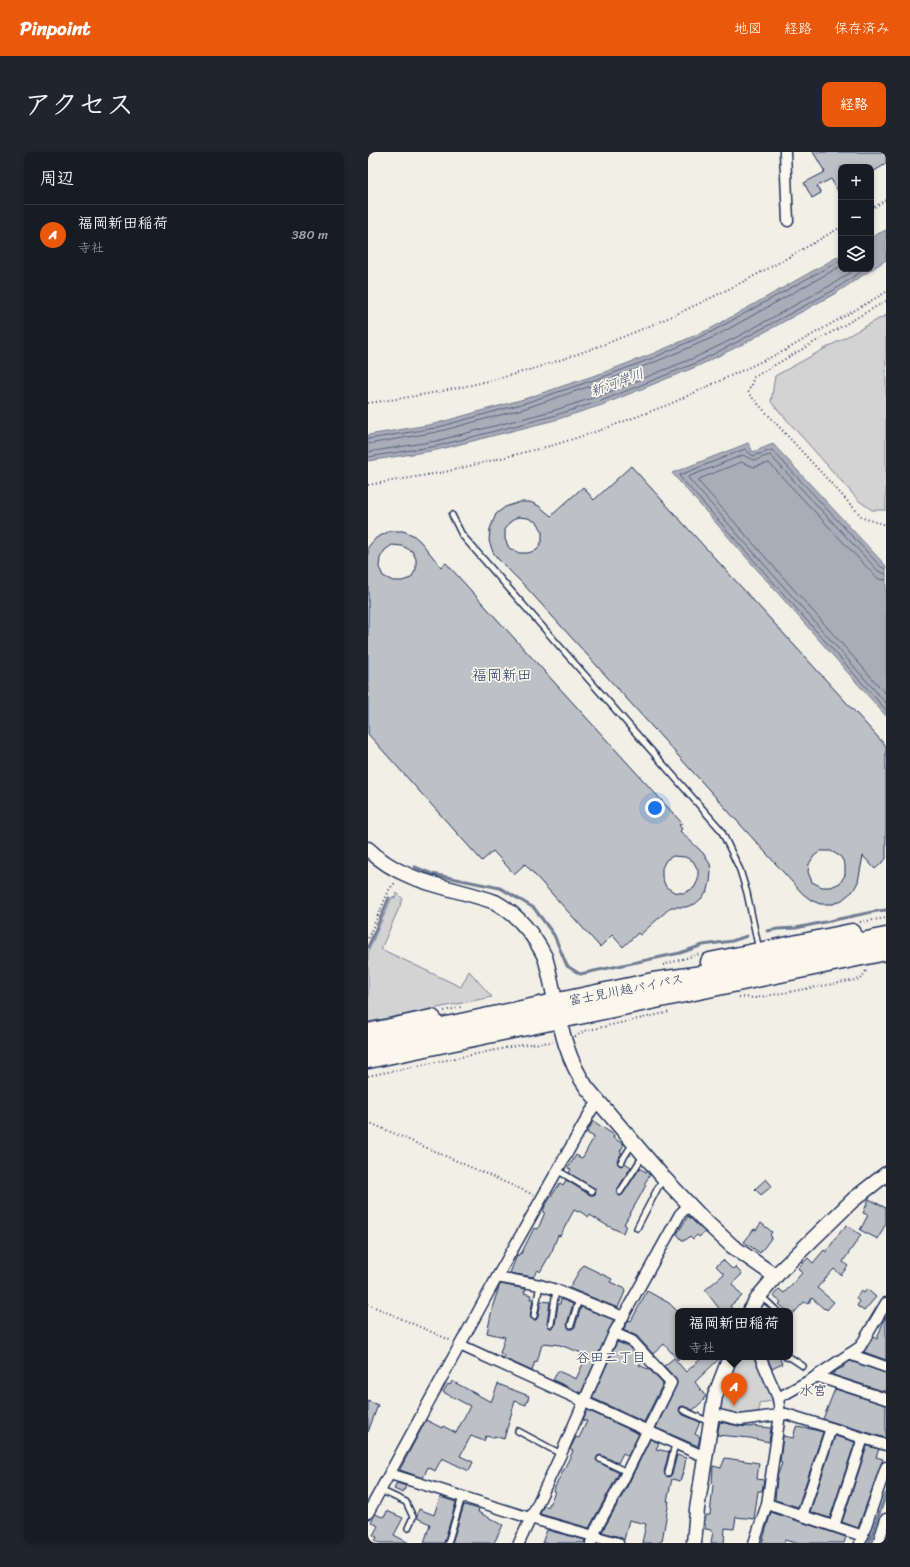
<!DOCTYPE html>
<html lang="ja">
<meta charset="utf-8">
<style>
body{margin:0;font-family:Sriracha,"Klee One",sans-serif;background:#20242c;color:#f1f3f6}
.controls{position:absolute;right:12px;top:12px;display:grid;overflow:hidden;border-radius:8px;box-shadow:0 2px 6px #0003}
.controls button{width:36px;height:36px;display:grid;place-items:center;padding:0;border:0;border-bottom:1px solid #363941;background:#171b24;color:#f1f3f6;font:20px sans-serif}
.you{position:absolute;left:287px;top:656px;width:14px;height:14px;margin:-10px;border:3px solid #fff;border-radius:50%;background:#1a73e8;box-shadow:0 0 0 6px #1a73e833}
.badge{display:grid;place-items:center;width:26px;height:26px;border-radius:50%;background:#ea580c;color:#fff;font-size:13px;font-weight:700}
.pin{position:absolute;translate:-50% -33px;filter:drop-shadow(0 1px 2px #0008)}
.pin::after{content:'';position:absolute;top:21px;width:14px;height:12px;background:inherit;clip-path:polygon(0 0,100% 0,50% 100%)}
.popup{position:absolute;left:307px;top:1156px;width:118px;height:52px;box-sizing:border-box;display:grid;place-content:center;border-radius:8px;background:#171b24;filter:drop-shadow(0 1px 3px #0005);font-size:13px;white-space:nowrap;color:#9ea1a6}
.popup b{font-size:15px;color:#f1f3f6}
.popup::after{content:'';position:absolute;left:50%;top:100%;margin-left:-8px;border:8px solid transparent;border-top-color:#171b24}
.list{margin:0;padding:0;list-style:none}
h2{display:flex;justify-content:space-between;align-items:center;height:52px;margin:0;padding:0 16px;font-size:17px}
h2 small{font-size:13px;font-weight:400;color:#9ea1a6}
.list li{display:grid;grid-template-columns:26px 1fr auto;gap:12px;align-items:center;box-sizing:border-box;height:60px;padding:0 16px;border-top:1px solid #363941}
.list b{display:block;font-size:15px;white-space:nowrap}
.list p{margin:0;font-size:13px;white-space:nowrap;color:#9ea1a6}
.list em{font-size:13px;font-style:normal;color:#9ea1a6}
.icon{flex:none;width:22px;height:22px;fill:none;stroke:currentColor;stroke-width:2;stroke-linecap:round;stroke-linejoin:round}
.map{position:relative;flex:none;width:518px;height:1391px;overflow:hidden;border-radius:8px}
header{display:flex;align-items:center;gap:24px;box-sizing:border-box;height:56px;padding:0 20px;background:#ea580c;color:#fff}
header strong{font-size:19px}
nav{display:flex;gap:22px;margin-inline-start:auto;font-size:14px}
.intro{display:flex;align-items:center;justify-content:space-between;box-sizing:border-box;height:96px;padding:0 24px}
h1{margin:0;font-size:28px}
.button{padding:10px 18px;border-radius:8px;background:#ea580c;color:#fff;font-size:14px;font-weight:700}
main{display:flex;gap:24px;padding:0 24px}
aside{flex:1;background:#171b24;border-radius:8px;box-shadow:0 2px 6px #0003}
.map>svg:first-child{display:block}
.green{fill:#d2d3d2;stroke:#768198}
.water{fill:#a9adb7;stroke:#707b93}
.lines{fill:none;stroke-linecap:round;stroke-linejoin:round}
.shore{stroke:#546182;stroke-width:1}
.stream{stroke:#707b93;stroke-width:3}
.building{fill:#bdc0c4;stroke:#1b2f5e;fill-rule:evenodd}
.lane-casing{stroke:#1b2f5e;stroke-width:8}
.street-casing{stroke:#1b2f5e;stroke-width:13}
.secondary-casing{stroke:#1b2f5e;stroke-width:17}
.highway-casing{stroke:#1b2f5e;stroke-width:21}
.path{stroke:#1b2f5e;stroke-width:2;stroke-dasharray:1 3;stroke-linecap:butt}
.lane{stroke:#fbf7ec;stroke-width:5}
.street{stroke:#fbf7ec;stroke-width:10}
.secondary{stroke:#fbf7ec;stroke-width:14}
.highway{stroke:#fbf7ec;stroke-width:18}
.labels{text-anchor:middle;stroke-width:3.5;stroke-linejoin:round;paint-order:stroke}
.street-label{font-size:13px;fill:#1b2f5e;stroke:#fbf7ec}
.water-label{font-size:14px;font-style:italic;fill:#465579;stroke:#fbf7ec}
.neighbourhood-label{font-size:14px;fill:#1b2f5e;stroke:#fbf7ec}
.quarter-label{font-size:15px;fill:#1b2f5e;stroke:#fbf7ec}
</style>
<header>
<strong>Pinpoint</strong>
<nav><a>地図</a><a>経路</a><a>保存済み</a></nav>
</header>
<div class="intro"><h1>アクセス</h1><a class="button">経路</a></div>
<main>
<aside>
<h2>周辺<small></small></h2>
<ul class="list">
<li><span class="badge">A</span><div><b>福岡新田稲荷</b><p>寺社</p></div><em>380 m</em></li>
</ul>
</aside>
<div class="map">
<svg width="518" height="1391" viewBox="0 0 518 1391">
<rect width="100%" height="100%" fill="#f2efe6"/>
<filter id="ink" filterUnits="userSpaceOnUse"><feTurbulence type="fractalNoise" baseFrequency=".025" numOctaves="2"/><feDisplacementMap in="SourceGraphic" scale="8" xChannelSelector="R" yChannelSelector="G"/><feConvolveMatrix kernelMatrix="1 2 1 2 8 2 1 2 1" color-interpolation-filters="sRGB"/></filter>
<g filter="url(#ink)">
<!-- green -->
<g class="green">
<path d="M518,163V358H504L491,349L403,250L407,224Z"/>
<path d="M29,741L35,747L13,797L93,835L101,819L124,845L0,870V800L24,745L27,746Z"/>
<path d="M370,1205H385L398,1229L405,1249L391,1251V1263L373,1265L351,1260V1254Z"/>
</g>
<!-- water -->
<g class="water">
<path d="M518,78V108L468,141L375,192L330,214L234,253L187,268L69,298L0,309V283L66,272L156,247L234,221L284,202L342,177L473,103V117H503V85Z"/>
<path d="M380,291L385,300L405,292L518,414V564L304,321Z"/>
</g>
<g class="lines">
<!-- shore -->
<g class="shore">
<path d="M0,287L67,276L157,251L235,225L285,206L343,180L473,108"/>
<path d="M0,292L69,280L158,256L237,229L287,210L346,185L473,114"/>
<path d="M0,300L68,289L184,259L231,244L326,206L371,184L463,133L488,117"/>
<path d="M0,305L69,294L185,264L233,249L328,211L373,188L466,138L497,117"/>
<path d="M518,417L513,415L404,298L385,304L377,297L312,323V325L518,558"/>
<path d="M518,422L510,419L402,303C386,307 391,312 375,303L320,325L321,327L518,551"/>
<path d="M518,428L511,427L506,423L401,311L386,315L373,310L331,327V330L518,542"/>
</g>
<!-- stream -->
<g class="stream">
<path d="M47,715L64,722L132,736L166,756L186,783L199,814L212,822L312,801L335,793L364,789L379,784"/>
<path d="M399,779L410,777L428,776L509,759L518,758"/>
<path d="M0,795L21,746"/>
<path d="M501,1391L518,1342"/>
</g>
</g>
<!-- building -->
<g class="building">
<path d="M445,0H518V12L503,21V15H473V44L463,27L449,34L453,41L444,46L436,31L457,20Z"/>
<path d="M263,314L518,594V707L507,717L495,704L490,730L485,739L474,748L465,752H452L443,748L435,742L156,433L130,407L125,400L121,389L122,377L128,362L137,355L152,350H162L171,354L183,364L215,335L226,348ZM150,365L160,366L170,371L174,379V389L169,398L160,401H151L141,396L137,387V378L142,370ZM453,699H463L473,705L477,713V723L472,731L463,735H454L444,730L440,720L441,712L446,704Z"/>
<path d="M22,379H35L45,383L52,389L73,415L78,411L314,671L311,673L314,677L312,679L335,701L342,712L343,720L342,730L340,738L334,746L327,752L318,755H303L272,783L270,781L255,795L244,783L232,795L157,712L146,722L125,699L114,709L0,582V395L8,386ZM24,393L34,394L44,399L48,407V417L43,426L34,429H25L15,424L11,415L12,406L17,398ZM305,704L317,705L325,709L330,718V728L326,736L316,741L306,740L298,735L294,725V716L298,708Z"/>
<path d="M225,969L246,983L245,986L256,992L252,1000L254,1001L249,1008L250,1012L253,1014L257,1011L263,1015L249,1038L250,1043L252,1044L255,1042L272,1016L282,1023L276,1032L278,1033L271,1046L256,1072L258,1073L255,1081L238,1073L222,1063L221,1065L211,1059L210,1060L206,1058L192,1084L190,1083L184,1099L172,1120L170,1118L165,1125L142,1121L149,1103L150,1104L152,1101L153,1102L166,1076L170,1077L177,1060L175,1059L177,1054L192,1031L195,1033L198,1028L222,1043H226L228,1041L226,1036L201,1021L203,1017L200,1016L208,1003L213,1006L215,1005L226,985L219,981Z"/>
<path d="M398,1027L404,1034L393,1043L387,1037Z"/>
<path d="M501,1047L518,1056V1071L510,1087L492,1078L500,1063L495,1061Z"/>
<path d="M320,1064L337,1080L331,1085L329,1083L325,1087L322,1084L318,1088H314L309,1082Z"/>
<path d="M393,1071L404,1080L402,1083L404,1085L392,1101L376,1090L386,1077L388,1078Z"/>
<path d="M478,1073L493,1083L476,1108L475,1110L480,1114L473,1123L466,1117L449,1136L466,1150L459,1158L457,1156L456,1157L444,1146L440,1152L436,1150L424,1163L422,1159H419L411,1152L413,1150L405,1144L411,1137L416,1141L434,1121L430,1116L440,1106L445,1111L456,1098L458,1100L474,1077L475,1078Z"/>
<path d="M355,1108L363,1116L365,1117L367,1115L374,1122L364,1132L374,1144L362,1154L366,1159H353L337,1138L356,1122L348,1114Z"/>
<path d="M215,1113L244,1127L242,1130L258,1137L250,1156L201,1136Z"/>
<path d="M132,1132L158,1137L156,1141L163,1143L162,1147H165L162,1164L165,1168H168L170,1165L173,1149L182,1150L179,1171L182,1176H185L187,1173L190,1152H192L193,1147L205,1152L199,1172L201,1177H204L207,1175L213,1155L246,1168L213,1241L185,1228L190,1219L208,1227L219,1203L192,1193L176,1191V1192H174L169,1210L167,1209L164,1219L135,1206L136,1203L132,1201L137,1185L119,1181L125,1153Z"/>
<path d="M499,1137L508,1145L496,1159L489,1154L491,1150L488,1146L493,1139L496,1141Z"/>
<path d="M279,1139L301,1151L310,1160V1208L296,1192L285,1202L269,1184L255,1178L261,1168L263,1169Z"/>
<path d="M517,1165H518V1208L496,1200L505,1185L509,1187Z"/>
<path d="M249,1190L260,1194L275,1210L271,1213L282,1218L295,1232L276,1270L224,1246Z"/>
<path d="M335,1205H353L327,1230L338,1245L335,1247L336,1248L325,1258L315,1254L312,1255L311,1258L313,1262L332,1270L327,1282L332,1285L330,1294L288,1276L309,1231L308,1227L296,1214L306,1206L318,1220Z"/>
<path d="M399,1205H411L414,1212L404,1217Z"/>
<path d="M482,1209L518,1221V1240L465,1223L466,1220L473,1216H475L476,1213Z"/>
<path d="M84,1229L123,1250L130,1232L161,1244L158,1253L147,1249L136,1287L126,1284V1286L118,1284L116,1289L103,1284L92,1304L105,1310L101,1319L74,1306L67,1319L60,1315L55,1326L32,1318V1317L58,1268L74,1276L75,1274L88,1281L102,1254L75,1240L80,1232L82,1233Z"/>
<path d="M467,1237L518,1253V1286L455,1267Z"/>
<path d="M0,1249L10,1253L0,1280Z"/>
<path d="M219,1258L271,1282L260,1304L255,1301L250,1311L233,1303L229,1305L228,1308L230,1310L251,1321L221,1376L172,1362L176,1353L180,1355L187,1340L185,1339L205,1299L202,1297L208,1285L211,1286L219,1269L215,1268Z"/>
<path d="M352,1270L371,1274L383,1275L384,1274L403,1276L401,1290L382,1286L349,1283Z"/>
<path d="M428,1275L443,1277L455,1280L430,1355L407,1348L409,1325L414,1311L412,1310L415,1284L425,1286Z"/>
<path d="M467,1284L487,1290L462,1366L442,1360Z"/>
<path d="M282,1287L291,1291L288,1297L301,1300L296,1320L298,1324L301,1325L304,1322L309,1303L318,1306L316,1317L312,1329L304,1327L299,1349H301L294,1389H293L292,1391H274L278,1372L261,1368L256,1388L252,1385L234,1380L259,1335Z"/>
<path d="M499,1294L511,1297L508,1305L515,1307L490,1376L474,1370Z"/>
<path d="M357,1306L391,1311L389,1327L396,1328L394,1339H390L386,1367L368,1365L366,1377L357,1376L356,1391H343L345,1379L344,1378L337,1377L338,1363H342L345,1333L344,1332L345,1314L353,1316Z"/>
<path d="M29,1331L38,1334L35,1341L26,1337Z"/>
<path d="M72,1345L88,1350L76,1391H56L62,1372L49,1366V1364L51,1357L66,1363Z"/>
<path d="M96,1353L111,1357L110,1360L135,1373L126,1391H84Z"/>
<path d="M19,1359L35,1366L26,1383L41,1391H11L7,1389L9,1385L5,1383L10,1374L3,1370L7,1362L14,1365L15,1364H17Z"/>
<path d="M403,1360L478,1385L476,1391H427L417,1388L416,1391H394Z"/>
<path d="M179,1378L217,1388L216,1391H174Z"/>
</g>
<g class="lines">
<defs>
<g id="lane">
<path d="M84,363L94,383L353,678L372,718L379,741L391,798"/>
<path d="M253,1010L265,991"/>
<path d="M189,1018L224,1039"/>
<path d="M252,1040L275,1004"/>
<path d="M269,1076L295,1026"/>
<path d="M392,1143L409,1159"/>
<path d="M166,1164L172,1133"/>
<path d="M183,1172L188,1138"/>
<path d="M203,1173L211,1147"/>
<path d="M418,1205L423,1206L435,1214"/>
<path d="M315,1258L341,1270"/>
<path d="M150,1279L193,1302"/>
<path d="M232,1307L259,1320"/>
<path d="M300,1321L307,1292"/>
<path d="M12,1338L38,1350L45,1365L40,1376"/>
<path d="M80,1391L94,1345"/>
</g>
<g id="street">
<path d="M417,0L420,69"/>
<path d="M129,1125L172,1133L188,1138L255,1165"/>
<path d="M92,1193L337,1305"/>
<path d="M481,1202L518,1215"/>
<path d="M448,1224L518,1247"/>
<path d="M410,1246L444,1227L492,1195L518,1151"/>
<path d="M343,1261L372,1268L418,1262L518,1293"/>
<path d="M22,1322L162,1366L250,1391"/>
<path d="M399,1352L495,1384"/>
<path d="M0,1361L129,1125L223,959L230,950"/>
<path d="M434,1364L463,1276"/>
<path d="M466,1374L495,1286"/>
<path d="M151,1391L193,1302L246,1181L312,1062L322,1052"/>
<path d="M223,1391L228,1377L253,1332L303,1231L264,1189L246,1181"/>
<path d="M386,1391L399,1352L412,1262L410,1246L392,1205"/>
<path d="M492,1391L518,1315"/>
<path d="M510,1391L518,1367"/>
</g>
<g id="secondary">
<path d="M0,697C36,732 82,734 127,750C149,762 166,783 177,805C190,850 191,897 219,936L295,1025L337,1069L364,1094L407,1124"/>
<path d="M382,1159L392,1143L413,1118L485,1048L518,1022"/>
<path d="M326,1391L329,1357L347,1244L362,1205"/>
</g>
<g id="highway">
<path d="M342,810L484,781"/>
<path d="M0,881L64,867"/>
<path d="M0,893L41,885L60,878L285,830L348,821L518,785"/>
<path d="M0,907L518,799"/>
</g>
</defs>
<!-- lane casing -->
<use href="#lane" class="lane-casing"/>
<!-- street casing -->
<use href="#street" class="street-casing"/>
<!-- secondary casing -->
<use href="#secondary" class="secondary-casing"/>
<!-- highway casing -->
<use href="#highway" class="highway-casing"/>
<!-- path -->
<g class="path">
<path d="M503,57L518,48"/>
<path d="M518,149L386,225L380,241L495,366L518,373"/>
<path d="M0,251C61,243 122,231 180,212C285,178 379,131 473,75"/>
<path d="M0,333L77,320L186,293L233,278L302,252L418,198L518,140"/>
<path d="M492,770L518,766"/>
<path d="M0,786L22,736L27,731"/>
<path d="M295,813L331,802"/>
<path d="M371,845L387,846L493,827L499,817"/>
<path d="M76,859L93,855"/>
<path d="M207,885L216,879L302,860"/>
<path d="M0,924L152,893L185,890"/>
<path d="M0,970L166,1043"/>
<path d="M0,1152L84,1189"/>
</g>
<!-- lane -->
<use href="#lane" class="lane"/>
<!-- street -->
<use href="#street" class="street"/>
<!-- secondary -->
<use href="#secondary" class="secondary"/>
<!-- highway -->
<use href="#highway" class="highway"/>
</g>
</g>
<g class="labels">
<!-- street labels -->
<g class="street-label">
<text transform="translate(258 837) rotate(-11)" y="5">富士見川越バイパス</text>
</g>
<!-- water labels -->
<g class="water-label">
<text transform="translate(249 230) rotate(-20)" y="5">新河岸川</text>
</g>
<!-- neighbourhood labels -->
<g class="neighbourhood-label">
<text x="243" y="1210">谷田二丁目</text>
<text x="445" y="1243">水宮</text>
</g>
<!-- quarter labels -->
<g class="quarter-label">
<text x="134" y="528">福岡新田</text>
</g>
</g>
</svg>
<div class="controls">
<button>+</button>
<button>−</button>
<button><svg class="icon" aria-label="layers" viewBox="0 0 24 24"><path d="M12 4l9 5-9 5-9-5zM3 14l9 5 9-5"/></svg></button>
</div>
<div class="you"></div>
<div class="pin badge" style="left:366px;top:1254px">A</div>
<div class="popup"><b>福岡新田稲荷</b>寺社</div>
</div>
</main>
